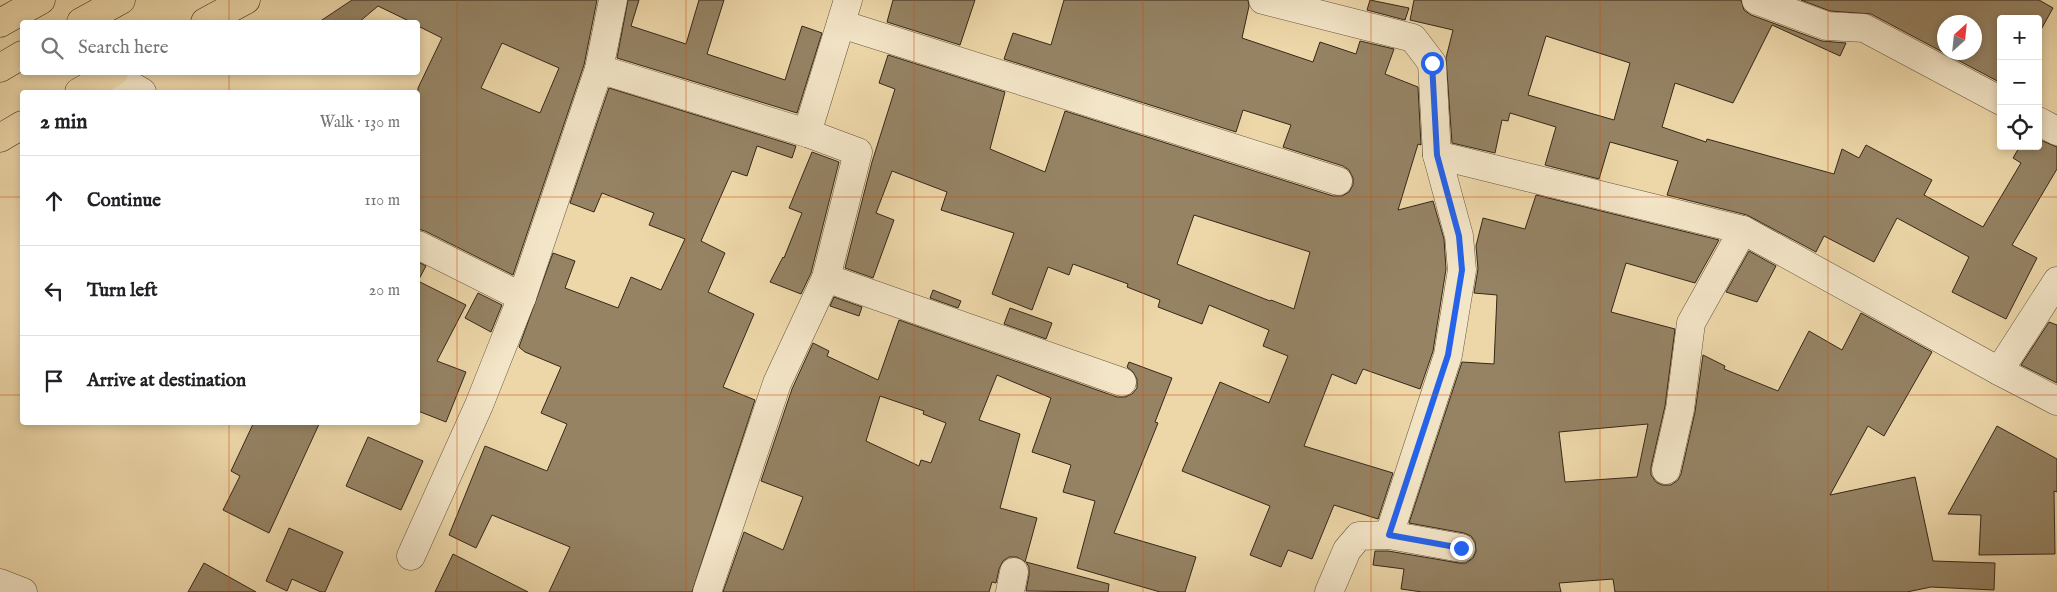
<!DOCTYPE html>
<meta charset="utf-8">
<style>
body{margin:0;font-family:"IM FELL English",serif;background:#f2f2f2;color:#202124}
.controls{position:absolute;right:15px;top:15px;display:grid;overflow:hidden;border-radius:5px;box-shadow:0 2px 8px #0003}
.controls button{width:45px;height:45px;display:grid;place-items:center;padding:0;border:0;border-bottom:1px solid #e0e0e0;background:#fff;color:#202124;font:25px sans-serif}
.compass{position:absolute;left:1937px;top:15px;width:45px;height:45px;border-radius:50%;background:#fff;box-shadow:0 2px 8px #0003;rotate:27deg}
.stop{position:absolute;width:15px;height:15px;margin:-11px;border:4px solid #2563eb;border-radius:50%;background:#fff}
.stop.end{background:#2563eb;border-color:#fff;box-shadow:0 1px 5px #0008}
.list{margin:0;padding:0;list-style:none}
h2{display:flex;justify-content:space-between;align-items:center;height:65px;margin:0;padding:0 20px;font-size:21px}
h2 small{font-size:16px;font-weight:400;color:#757577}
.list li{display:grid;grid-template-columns:32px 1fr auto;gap:15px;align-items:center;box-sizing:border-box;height:90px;padding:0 20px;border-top:1px solid #e0e0e0}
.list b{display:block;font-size:19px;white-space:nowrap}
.list em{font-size:16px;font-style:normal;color:#757577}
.icon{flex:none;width:28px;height:28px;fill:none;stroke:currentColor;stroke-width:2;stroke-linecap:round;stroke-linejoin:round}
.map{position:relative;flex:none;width:2057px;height:592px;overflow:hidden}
.search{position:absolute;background:#fff;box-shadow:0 2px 8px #0003;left:20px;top:20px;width:400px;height:55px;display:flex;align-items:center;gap:12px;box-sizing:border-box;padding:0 18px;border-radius:5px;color:#757577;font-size:19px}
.panel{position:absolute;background:#fff;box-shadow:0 2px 8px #0003;left:20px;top:90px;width:400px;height:335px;border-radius:5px}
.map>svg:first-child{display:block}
.building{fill:#958364;stroke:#352819;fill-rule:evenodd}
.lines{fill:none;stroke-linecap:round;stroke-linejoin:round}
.minor-casing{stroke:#63543d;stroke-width:29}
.major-casing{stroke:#352819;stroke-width:29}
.minor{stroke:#f3e5c7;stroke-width:28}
.major{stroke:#edd7a9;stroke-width:28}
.route{stroke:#2563eb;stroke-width:6}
.grid{fill:none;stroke:#cd520e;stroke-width:1;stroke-opacity:0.55}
</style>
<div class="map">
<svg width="2057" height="592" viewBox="0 0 2057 592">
<rect width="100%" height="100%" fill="#edd7a9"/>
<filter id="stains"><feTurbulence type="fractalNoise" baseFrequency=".004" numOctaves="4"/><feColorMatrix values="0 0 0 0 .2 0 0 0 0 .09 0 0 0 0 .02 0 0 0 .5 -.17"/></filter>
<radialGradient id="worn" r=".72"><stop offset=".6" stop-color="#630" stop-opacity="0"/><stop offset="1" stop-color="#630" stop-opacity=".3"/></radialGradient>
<!-- building -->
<g class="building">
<path d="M352,0H597L584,65L513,275L425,231L418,229V88L442,38L418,26V22H411L378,6L359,22H319ZM502,43L559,68L540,113L481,88Z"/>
<path d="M628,0H639L631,26L686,44L699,0H724L707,54L785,80L802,26L822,33L797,113L617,58Z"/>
<path d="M893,0H975L960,45L887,22Z"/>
<path d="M1064,0H1248L1249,6L1242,38L1313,62L1320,42L1356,54L1360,41L1394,49L1385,74L1418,87L1421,145L1418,144L1398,210L1433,201L1444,239L1446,269L1433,351L1420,389L1363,369L1356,384L1332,374L1304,446L1393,473L1378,519L1334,505L1312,559L1288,550L1281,567L1250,555L1270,506L1182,471L1220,382L1269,403L1288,356L1263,346L1269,330L1209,305L1202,324L1158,307L1160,300L1127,287L1128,284L1073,264L1069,275L1048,267L1032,310L992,294L1014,233L941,210L947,192L892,171L876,213L894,220L873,278L845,268L872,162L895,89L879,83L888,55L1005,92L990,149L1045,172L1065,111L1333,196H1342L1349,192L1353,185V178L1349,170L1343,166L1283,147L1291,125L1243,110L1236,132L1004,59L1013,33L1051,45ZM1194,215L1310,252L1294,309L1271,300L1270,301L1177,264Z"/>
<path d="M1370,0L1409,8L1405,20L1367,10Z"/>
<path d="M1414,0H1741L1744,10L1751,15L1822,41L1846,43L1840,56L1772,25L1733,103L1675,83L1662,127L1706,142L1707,139L1834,174L1842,149L1859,158L1866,145L1932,180L1924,195L1983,227L2021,163L2013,158L2020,146H2038V139L2057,147V169L2012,245L2037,258L2006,319L1952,292L1969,257L1897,218L1874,262L1824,236L1816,252L1747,215L1667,195L1678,161L1610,142L1599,179L1545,165L1556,127L1510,113L1508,121L1502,120L1495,153L1452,143L1446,58L1453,30L1410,20ZM1546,36L1630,63L1614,120L1528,95Z"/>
<path d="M1801,0H2039L2053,8L2038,35V19H2001V83L1871,14L1830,11ZM1944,22H1974V52H1944Z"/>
<path d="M609,88L796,146L792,158L757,146L747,176L732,171L701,241L725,253L708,292L754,314L723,387L755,400L692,592H549L570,547L492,515L476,548L449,535L485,446L547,471L567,424L541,413L561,367L525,352L519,347L553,253L575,261L565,288L618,308L631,277L661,290L685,239L649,225L654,213L602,193L594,212L570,203Z"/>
<path d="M812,152L839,162L811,273L801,294L770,282L783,257L784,258L802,213L789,208Z"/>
<path d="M1536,195L1719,240L1695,283L1626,263L1611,312L1675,329L1665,406L1651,467V475L1656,482L1662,485H1671L1678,480L1681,474L1695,412L1703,355L1725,366L1724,369L1778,391L1809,331L1842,350L1861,313L1932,352L1884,436L1868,426L1830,495L1915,477L1933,561L1995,563L1994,590L1931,587L1907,592H1615L1613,579L1559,583L1561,592H1422L1401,589L1404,569L1373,565L1375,551H1388L1459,563H1466L1473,558L1476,551L1475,542L1471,536L1464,533L1409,523L1462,362L1494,364L1497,295L1474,293L1478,269L1476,246L1483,218L1525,229ZM1648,424L1637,477L1565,482L1559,432Z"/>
<path d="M1749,251L1776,266L1757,302L1726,292Z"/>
<path d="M418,262L426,266L418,281L466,305L437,361L466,372L446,422L418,411Z"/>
<path d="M933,290L961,301L958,308L930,298Z"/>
<path d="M478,293L502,305L491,332L465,318Z"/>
<path d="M834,297L862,307L859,316L830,306Z"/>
<path d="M1010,308L1052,323L1046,339L1004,324Z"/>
<path d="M899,320L1117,397H1125L1132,394L1137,388V379L1133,372L1127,367L1129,362L1172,378L1155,422L1158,423L1114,533L1196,557L1185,592H1160L1077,568L1095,501L1063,492L1071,465L1032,452L1051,398L997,375L979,420L1020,434L1000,508L1037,518L1025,562L1017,557H1009L1003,561L999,569L996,583L992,582L989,592H723L744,532L783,550L803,497L761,481L792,389L813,343L829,351L827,356L878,380ZM880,396L924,411L923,414L946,423L931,463L921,460L919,466L866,441Z"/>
<path d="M2049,322L2057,325V383L2021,365Z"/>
<path d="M254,422H320L269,533L223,510L240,476L231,471Z"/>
<path d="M1997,426L2057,459V492L2054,491L2055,554L1979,555L1981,515L1948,514Z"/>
<path d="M368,437L423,461L401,510L346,486Z"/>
<path d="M289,528L343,552L325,592H321L292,579L287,591L266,581Z"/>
<path d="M453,554L528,592H435Z"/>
<path d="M1026,562L1109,584L1108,592L1026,591L1029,575V567Z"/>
<path d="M204,563L256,592H188Z"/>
</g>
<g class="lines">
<defs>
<g id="minor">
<path d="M1263,0L1413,38L1432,63L1437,155L1459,236L1462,270L1448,355L1389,535"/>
<path d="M1756,0L1827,26L1864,28L2001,101"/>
<path d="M841,24L1338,181"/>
<path d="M599,69L807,133L858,152L826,278L777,383L707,592"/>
<path d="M111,74L142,92"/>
<path d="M2038,121L2057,131"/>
<path d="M807,133L848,0"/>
<path d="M1437,155L1743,230L1999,371L2057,401"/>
<path d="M418,245L522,297"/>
<path d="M826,278L1122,382"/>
<path d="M1999,371L2057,281"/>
<path d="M1666,470L1680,409L1691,323L1743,230"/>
<path d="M411,556L479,405L522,297L599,69L613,0"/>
<path d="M0,583L23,592"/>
<path d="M1010,592L1014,572"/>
<path d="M1329,592L1347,550L1359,536L1389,535L1461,548"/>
</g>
<g id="major">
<path d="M81,22L121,0"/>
<path d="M205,22L246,0"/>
<path d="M0,23L41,0"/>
<path d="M0,68L22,55"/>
<path d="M79,92L114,72"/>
<path d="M0,138L22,125"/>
</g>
</defs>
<!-- minor casing -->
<use href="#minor" class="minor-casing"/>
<!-- major casing -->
<use href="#major" class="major-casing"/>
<!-- minor -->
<use href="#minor" class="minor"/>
<!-- major -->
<use href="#major" class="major"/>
</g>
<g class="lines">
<!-- route -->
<path class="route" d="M1432,63L1437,155L1459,236L1462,270L1448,355L1389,535L1461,548"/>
</g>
<!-- grid -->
<path class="grid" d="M229,0V22M457,0V592M686,0V592M914,0V592M1143,0V592M1371,0V592M1600,0V592M1828,0V592M229,72V92M0,197H22M418,197H2057M0,395H22M418,395H2057M229,422V592"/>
<rect width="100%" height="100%" filter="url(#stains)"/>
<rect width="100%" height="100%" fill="url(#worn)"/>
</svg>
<div class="controls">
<button>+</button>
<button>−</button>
<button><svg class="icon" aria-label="locate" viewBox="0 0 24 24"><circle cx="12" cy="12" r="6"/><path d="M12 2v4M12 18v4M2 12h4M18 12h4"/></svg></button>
</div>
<svg class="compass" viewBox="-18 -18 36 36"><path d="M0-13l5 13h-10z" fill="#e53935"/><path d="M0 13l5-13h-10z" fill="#757577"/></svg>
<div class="stop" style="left:1432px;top:63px"></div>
<div class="stop end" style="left:1461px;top:548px"></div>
<div class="search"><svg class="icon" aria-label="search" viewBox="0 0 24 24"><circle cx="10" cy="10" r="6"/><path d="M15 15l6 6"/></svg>Search here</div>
<section class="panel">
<h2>2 min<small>Walk · 130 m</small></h2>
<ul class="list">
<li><svg class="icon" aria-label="ahead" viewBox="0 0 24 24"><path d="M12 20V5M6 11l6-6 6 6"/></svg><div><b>Continue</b></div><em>110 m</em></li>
<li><svg class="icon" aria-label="left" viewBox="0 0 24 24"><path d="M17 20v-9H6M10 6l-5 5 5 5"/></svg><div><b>Turn left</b></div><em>20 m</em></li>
<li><svg class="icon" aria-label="arrive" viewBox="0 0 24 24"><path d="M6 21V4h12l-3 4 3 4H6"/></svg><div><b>Arrive at destination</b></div></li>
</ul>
</section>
</div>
